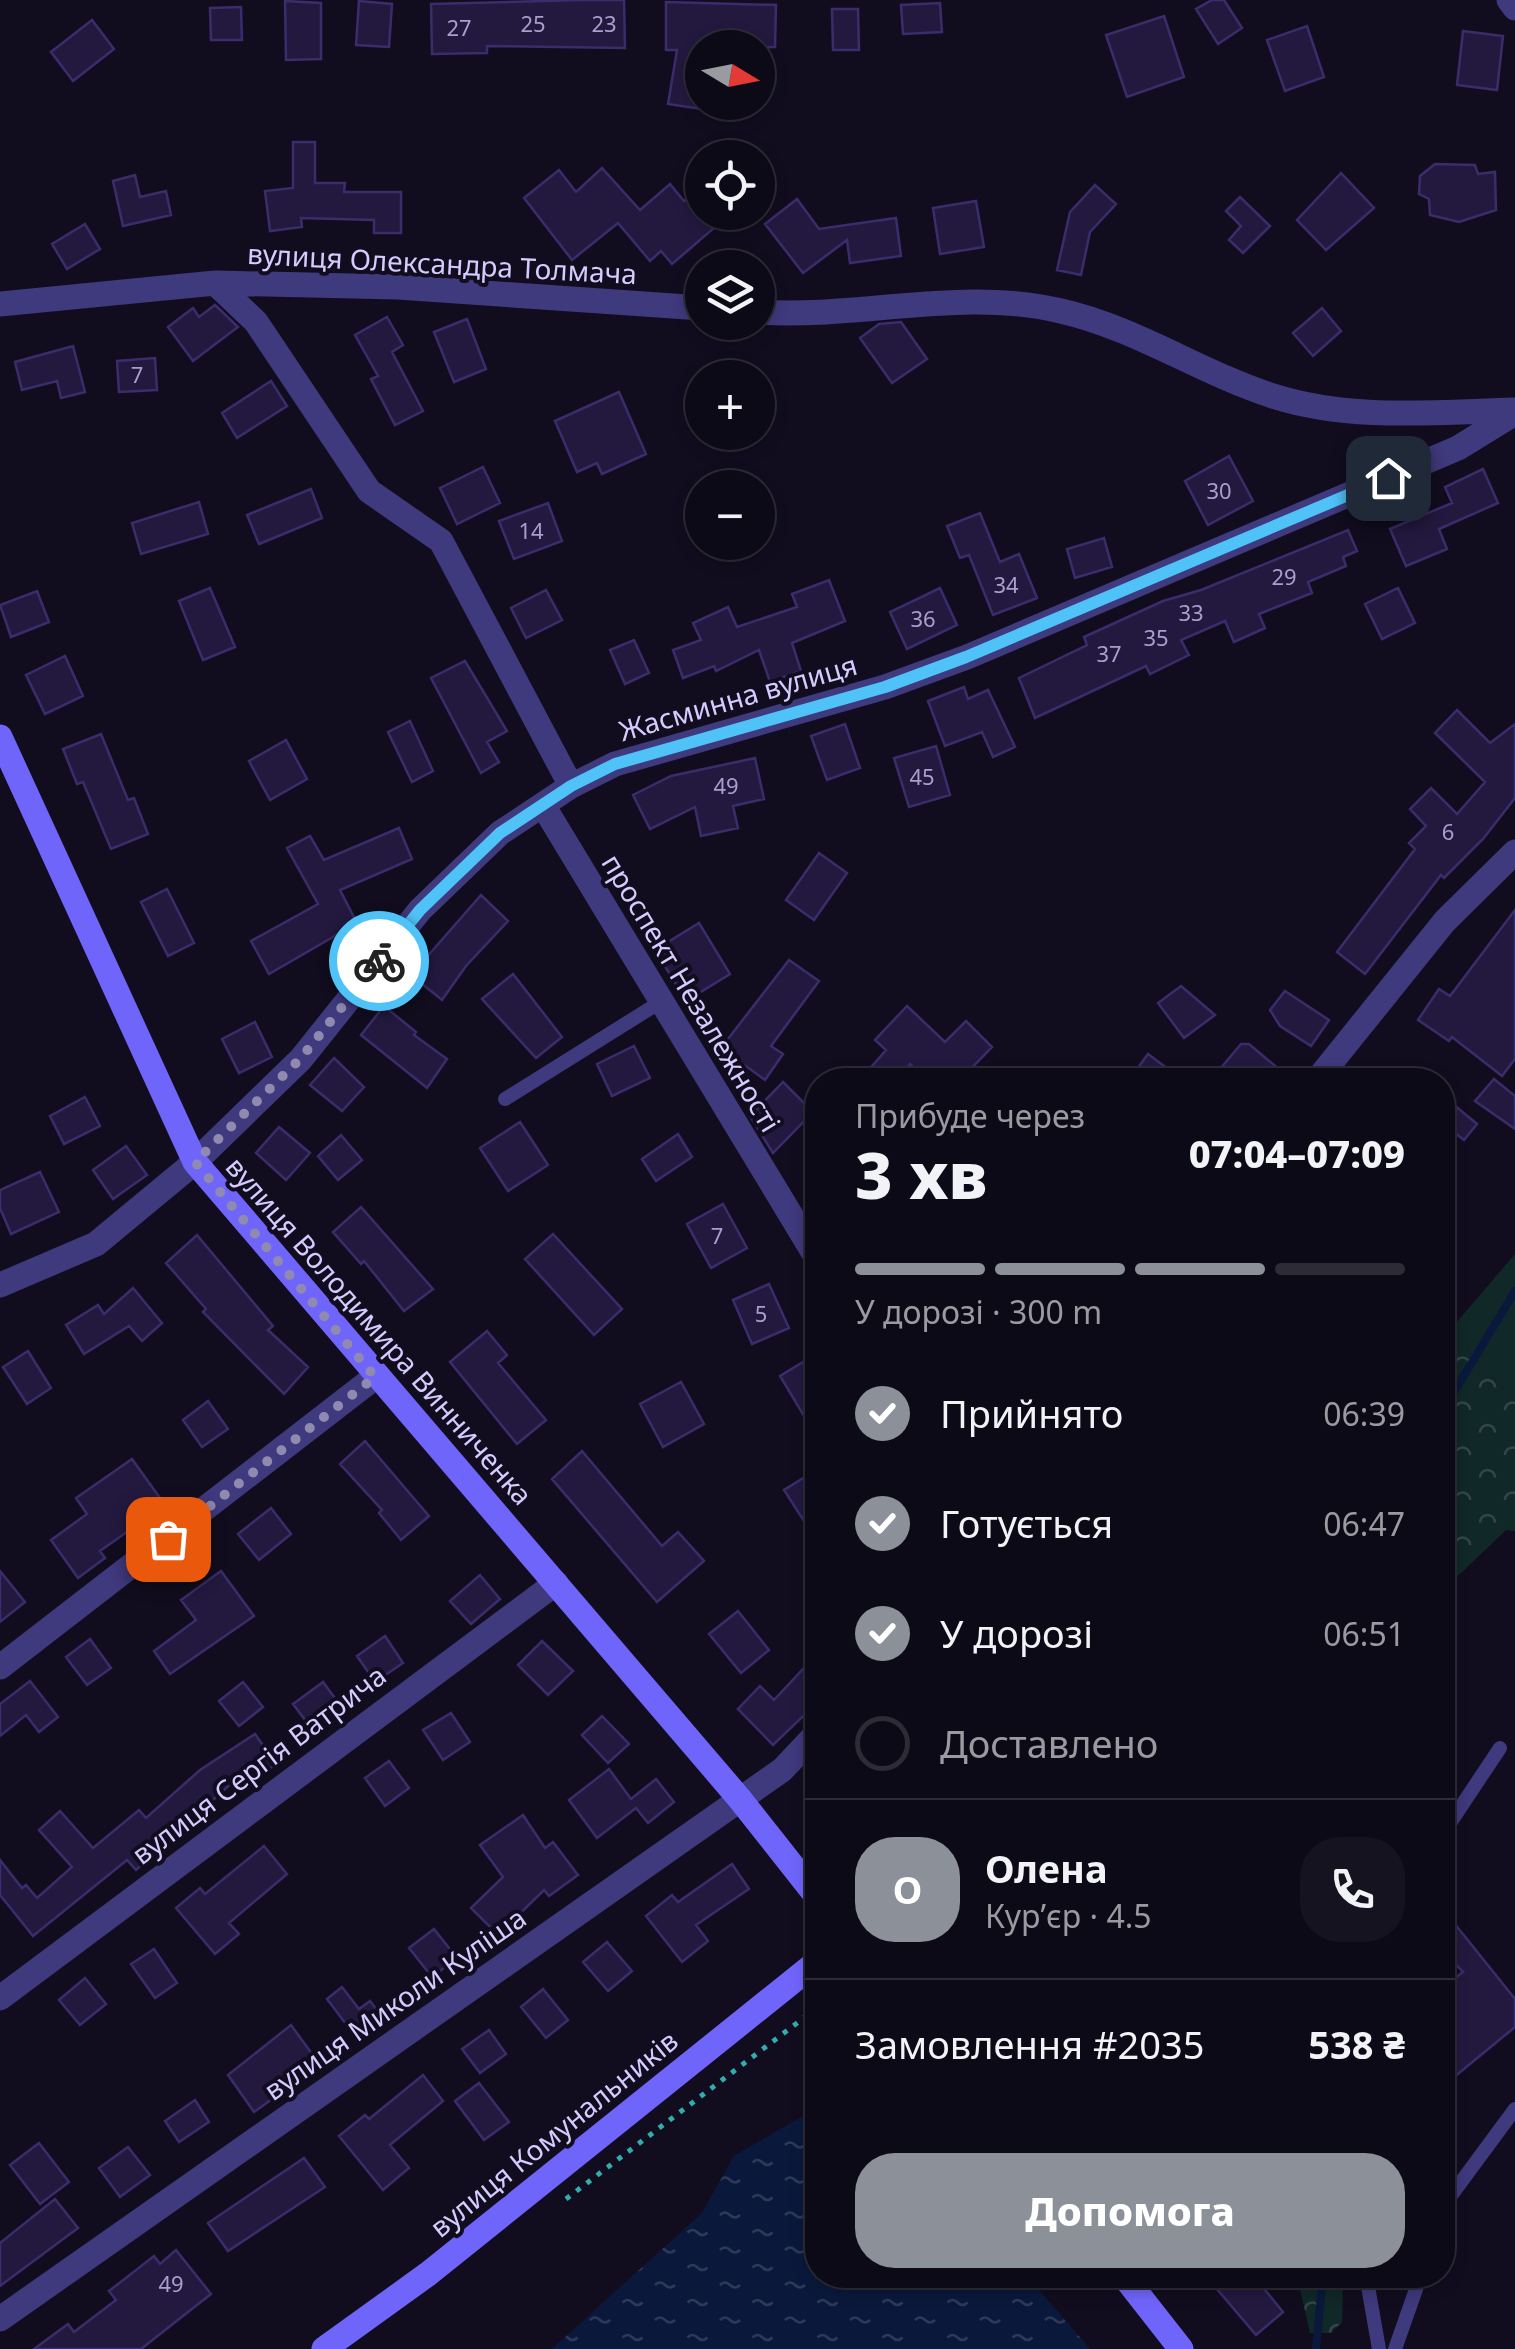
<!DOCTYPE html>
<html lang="uk">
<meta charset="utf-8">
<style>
:root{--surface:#0d0a17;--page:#161320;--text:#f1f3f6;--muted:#9a9aa1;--line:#2d2b36;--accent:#8c9099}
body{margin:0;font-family:"Noto Sans",sans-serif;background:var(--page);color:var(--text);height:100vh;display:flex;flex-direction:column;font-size:38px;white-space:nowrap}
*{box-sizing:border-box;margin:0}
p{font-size:32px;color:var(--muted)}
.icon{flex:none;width:55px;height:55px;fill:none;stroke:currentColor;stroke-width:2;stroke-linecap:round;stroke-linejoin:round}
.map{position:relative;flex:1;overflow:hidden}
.details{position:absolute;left:805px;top:1068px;width:650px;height:1220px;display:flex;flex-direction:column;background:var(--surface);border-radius:40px;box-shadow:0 5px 15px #0003,0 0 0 2px var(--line)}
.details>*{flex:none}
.needle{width:65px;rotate:100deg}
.tools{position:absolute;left:685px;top:30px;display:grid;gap:20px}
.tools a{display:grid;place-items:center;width:90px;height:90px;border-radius:50%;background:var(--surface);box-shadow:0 5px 15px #0003,0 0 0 2px var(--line);font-size:50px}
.pin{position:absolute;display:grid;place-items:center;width:85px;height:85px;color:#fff;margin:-42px;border-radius:20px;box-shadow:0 5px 15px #0006}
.courier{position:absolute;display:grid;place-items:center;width:100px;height:100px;margin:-50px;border:8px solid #4fc3f7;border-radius:50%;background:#fff;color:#222;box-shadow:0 2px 12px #0007}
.overview em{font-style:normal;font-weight:800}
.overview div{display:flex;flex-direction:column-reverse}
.overview{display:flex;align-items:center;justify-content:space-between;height:170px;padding:0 50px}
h1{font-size:65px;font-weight:800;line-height:75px}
.bar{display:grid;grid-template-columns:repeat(4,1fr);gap:15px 10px;align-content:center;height:120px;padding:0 50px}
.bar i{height:12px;border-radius:8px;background:var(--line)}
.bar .active{background:var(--accent)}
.bar p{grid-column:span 4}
.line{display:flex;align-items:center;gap:25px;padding:0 50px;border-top:2px solid var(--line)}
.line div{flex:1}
.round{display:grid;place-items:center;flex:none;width:105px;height:105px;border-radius:40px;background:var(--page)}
ol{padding:0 50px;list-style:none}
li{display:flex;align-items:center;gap:30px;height:110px}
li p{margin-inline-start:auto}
li .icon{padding:10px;border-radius:50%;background:var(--accent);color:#fff;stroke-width:4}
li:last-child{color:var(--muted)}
li i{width:55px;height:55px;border:5px solid var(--line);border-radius:50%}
.action{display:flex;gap:20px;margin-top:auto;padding:20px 50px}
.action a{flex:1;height:115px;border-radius:40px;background:var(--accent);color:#fff;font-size:40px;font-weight:800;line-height:115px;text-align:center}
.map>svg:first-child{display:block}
.green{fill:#102828}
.forest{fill:url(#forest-crowns)}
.water{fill:url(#water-ripples)}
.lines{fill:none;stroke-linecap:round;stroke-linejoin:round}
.stream{stroke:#0a193b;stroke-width:8}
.building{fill:#23193f;stroke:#3b2c6b;stroke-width:2.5}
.path{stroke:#30adac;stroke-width:5;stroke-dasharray:5 8;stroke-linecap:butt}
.lane{stroke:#3f397d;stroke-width:14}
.street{stroke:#3f397d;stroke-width:25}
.secondary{stroke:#7065fb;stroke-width:25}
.done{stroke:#9089b0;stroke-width:10;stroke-dasharray:0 18}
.route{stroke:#4fc3f7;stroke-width:12}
.labels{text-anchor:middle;stroke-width:8;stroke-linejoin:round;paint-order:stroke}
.number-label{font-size:22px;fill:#a89fce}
.street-label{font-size:28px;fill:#d4ccfe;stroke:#110d1f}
</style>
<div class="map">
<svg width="1515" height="2349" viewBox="0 0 1515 2349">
<defs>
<pattern id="forest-crowns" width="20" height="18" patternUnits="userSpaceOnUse" patternTransform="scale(2.5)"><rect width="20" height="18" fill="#102828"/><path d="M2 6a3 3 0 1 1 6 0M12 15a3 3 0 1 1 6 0" fill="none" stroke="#324648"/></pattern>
<pattern id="water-ripples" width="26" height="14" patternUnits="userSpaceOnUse" patternTransform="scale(2.5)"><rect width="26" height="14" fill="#0a193b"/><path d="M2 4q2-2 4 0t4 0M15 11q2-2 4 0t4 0" fill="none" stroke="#2d3958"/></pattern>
</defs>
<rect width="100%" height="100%" fill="#110d1f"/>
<path class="green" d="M1515,1254V1401L1450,1330Z"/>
<path class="forest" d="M1450,1330L1515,1401V1531L1506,1530L1443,1590L1442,1339Z
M1297,2275H1343L1342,2322L1331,2333H1310Z"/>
<path class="water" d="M817,2108L818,2275H1026L1090,2349H552L702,2213L734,2156Z"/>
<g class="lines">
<path class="stream" d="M1442,1412L1515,1291
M1316,2349L1323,2275"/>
</g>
<path class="building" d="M582,0H624L625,48L487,46V53L432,54L431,4Z
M1212,0H1224L1242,28L1218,44L1196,9Z
M285,1L321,3V59L286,60Z
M359,1L392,4L389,47L356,45Z
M666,2L776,5L775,47L702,48V109L668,104L677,50H666Z
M940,3L942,32L903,34L901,5Z
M241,7L242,40H211L210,8Z
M832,9H858L859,50H833Z
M1164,16L1184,77L1127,97L1106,35Z
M92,20L114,49L73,81L51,52Z
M1307,26L1324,77L1285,91L1267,40Z
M1463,31L1503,36L1497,90L1457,85Z
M293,142H315V183H345L344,192H401V233H374V220L301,218L302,227L270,231L265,191L293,188Z
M1435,164L1475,165L1478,174L1495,172L1496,210L1459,222L1430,215L1429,199L1419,194L1420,176Z
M602,168L640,210L670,184L684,201L695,192L702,201V212H712L721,222L672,264L661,251L650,261L618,223L572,260L524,198L559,170L576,192Z
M1341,173L1374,208L1326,250L1297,220Z
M135,175L140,197L166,191L171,215L123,226L113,181Z
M1095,185L1116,204L1090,232L1081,275L1057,270L1070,212Z
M1240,197L1270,226L1243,253L1229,240L1241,226L1226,211Z
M797,199L819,229L896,218L901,256L850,263L847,240L803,273L765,224Z
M976,201L984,247L940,254L933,208Z
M85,224L100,249L67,269L52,244Z
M215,305L238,327L193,361L168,327L193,308L199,317Z
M1322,308L1341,331L1313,356L1293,333Z
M387,317L403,345L392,352L423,411L395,425L371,379L378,376L355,335Z
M467,319L486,369L454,382L434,332Z
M901,322L927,359L892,383L860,338L879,324Z
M73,346L85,392L61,398L57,381L22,390L15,362Z
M155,358L157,390L119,392L117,361Z
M271,381L287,406L237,438L222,413Z
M619,392L646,454L602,474L597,463L577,472L555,421Z
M1229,456L1253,501L1208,525L1185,481Z
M483,467L500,503L457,524L440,488Z
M1483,469L1498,503L1439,529L1447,549L1406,566L1390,529L1452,503L1445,487Z
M311,489L322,518L259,544L247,515Z
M199,502L208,534L141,554L132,523Z
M548,503L562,541L514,559L499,521Z
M980,513L1000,562L1019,554L1037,598L993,615L969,555L960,558L947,526Z
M1348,530L1357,551L1343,557L1346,566L1308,582L1312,593L1259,614L1265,628L1234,642L1225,621L1181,640L1189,655L1150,674L1146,666L1035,718L1019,678L1087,645L1084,637L1163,601L1201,590Z
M1104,538L1112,567L1075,578L1067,549Z
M829,580L845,621L792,643L801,671L770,682L759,650L716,671L714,666L683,678L673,650L701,640L693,623L728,607L737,627L797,607L792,594Z
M210,588L235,647L203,660L179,601Z
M940,588L957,625L907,649L890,612Z
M1398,588L1415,623L1382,639L1365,604Z
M546,590L562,620L526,638L511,608Z
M37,591L49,622L11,637L0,605Z
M634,640L649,673L625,684L610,650Z
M65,656L83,696L45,714L26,675Z
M465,661L507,731L487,742L499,762L481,773L431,678Z
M964,687L968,699L988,690L1015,747L993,757L982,732L945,746L928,701Z
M1457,710L1490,743L1515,724V798L1483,839L1444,878L1441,875L1365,974L1337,952L1415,849L1409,843L1426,826L1410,809L1431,788L1457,814L1485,782L1435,733Z
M410,721L433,771L412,782L388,732Z
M845,724L860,768L827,780L811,736Z
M101,734L128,800L134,798L148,834L111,849L83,782L77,784L63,749Z
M286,740L307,779L270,800L249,761Z
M936,746L950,795L909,807L894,758Z
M755,758L764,799L733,806L738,828L701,836L695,807L650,829L633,795L671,776Z
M399,828L412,859L340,890L357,923L269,974L251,941L318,904L287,848L310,836L324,860Z
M819,853L847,873L814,920L786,900Z
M167,889L194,943L168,956L141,902Z
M481,895L508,921L466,966L442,1000L411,975Z
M1515,910V1059L1502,1076L1452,1037L1449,1041L1418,1020L1439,989L1450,996Z
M699,923L730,974L686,1001L655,950Z
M789,960L819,981L771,1046L783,1054L765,1080L721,1048Z
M513,974L562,1037L536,1058L482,999Z
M1181,986L1215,1015L1184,1038L1158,1003Z
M1285,991L1329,1020L1311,1046L1280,1026L1270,1010Z
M384,1006L416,1032L414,1035L447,1059L427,1088L361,1035Z
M907,1006L945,1042L966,1021L992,1047L960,1080H927L910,1064L897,1080H860L886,1050L875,1040Z
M255,1022L272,1057L239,1073L222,1039Z
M1241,1044H1249L1292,1080H1233L1220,1069Z
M634,1046L650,1078L612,1096L597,1064Z
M1148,1054L1183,1080H1129Z
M334,1058L364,1087L342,1111L310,1085Z
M1494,1079L1515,1096V1129L1475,1101Z
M783,1082L813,1112L773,1153L750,1116Z
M1442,1095L1477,1124L1464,1140L1442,1123Z
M85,1097L100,1126L64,1144L50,1116Z
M520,1122L548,1165L508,1191L480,1148Z
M279,1127L310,1153L286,1180L256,1153Z
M678,1134L692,1157L656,1181L642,1159Z
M341,1135L362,1160L338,1180L318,1156Z
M126,1146L147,1175L113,1199L93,1170Z
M40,1172L59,1212L11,1234L0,1208V1190Z
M723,1204L747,1248L711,1268L687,1224Z
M361,1207L433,1289L404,1311L364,1261L361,1264L333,1232Z
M553,1234L622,1309L594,1335L525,1259Z
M197,1235L273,1326L268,1330L308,1367L284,1394L203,1312L206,1309L166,1263Z
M769,1284L789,1328L752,1344L733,1300Z
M133,1288L162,1323L142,1341L129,1326L84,1354L66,1325L98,1305L104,1314Z
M487,1331L507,1355L498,1363L546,1420L517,1444L450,1362Z
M28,1351L51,1388L27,1404L3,1367Z
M803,1362H811L818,1374V1408L804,1416L780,1376Z
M681,1382L704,1424L663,1447L640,1404Z
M208,1401L228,1429L202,1447L183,1420Z
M365,1441L429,1516L401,1540L379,1513L382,1510L340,1464Z
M582,1451L662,1546L678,1532L704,1561L657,1602L552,1479Z
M132,1459L165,1505L100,1551L105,1558L78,1578L51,1540L87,1514L76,1498Z
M818,1469V1543L784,1490Z
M271,1508L291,1534L259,1560L238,1534Z
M0,1571L25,1602L0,1622Z
M221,1571L254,1616L170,1674L154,1651L196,1620L181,1600Z
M480,1575L500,1599L471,1624L450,1601Z
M738,1611L769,1650L741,1673L709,1634Z
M385,1636L403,1663L375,1682L357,1656Z
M90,1639L111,1668L87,1685L66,1657Z
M542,1641L573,1671L548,1695L518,1665Z
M818,1653V1702L773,1745L738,1709L760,1686L774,1700Z
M30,1681L58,1717L39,1732L26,1715L0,1736V1704Z
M243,1682L263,1707L239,1726L219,1701Z
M323,1682L343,1709L314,1732L293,1704Z
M451,1713L470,1742L443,1760L423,1730Z
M602,1716L629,1744L608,1763L582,1735Z
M255,1734L276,1764L243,1788L236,1779L136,1870L127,1860L33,1936L0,1895V1860L22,1888L26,1885L37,1898L72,1867L39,1830L60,1811L93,1848L139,1810L146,1818L200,1770Z
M389,1761L409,1788L385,1806L365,1778Z
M609,1769L631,1799L656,1779L674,1802L648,1823L636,1808L597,1838L569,1800Z
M523,1815L545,1848L553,1842L578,1875L549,1896L544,1890L498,1935L471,1908L503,1877L480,1845Z
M264,1846L287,1874L229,1923L239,1934L215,1954L176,1908L200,1888L205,1894Z
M732,1864L749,1889L696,1925L708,1941L682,1962L646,1916L672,1895L678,1902Z
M1442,1908L1515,1999V2027L1453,2078L1442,2064V1989L1463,1972L1442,1950Z
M434,1929L457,1958L432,1977L409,1948Z
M607,1942L632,1971L608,1991L583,1962Z
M154,1949L177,1983L155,1998L131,1964Z
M85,1978L106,2004L80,2025L59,2000Z
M342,1987L359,2009L370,2001L384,2019L358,2040L327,1999Z
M543,1989L568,2020L546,2038L521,2007Z
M291,2025L320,2065L254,2112L228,2075Z
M489,2030L506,2054L480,2073L462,2049Z
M423,2075L443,2101L390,2145L409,2168L383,2190L339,2136L365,2115L369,2119Z
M479,2083L509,2122L484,2140L455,2101Z
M195,2100L209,2122L179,2142L165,2121Z
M39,2143L69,2182L40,2204L10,2165Z
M128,2147L150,2175L120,2197L99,2168Z
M304,2158L325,2187L228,2251L208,2223Z
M55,2199L78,2228L0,2286V2243Z
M176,2250L211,2294L141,2349H34L68,2324L74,2332L116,2300L109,2291L131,2274L154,2256L160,2264Z
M1205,2275H1253L1283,2312L1256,2335Z"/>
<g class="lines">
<path class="path" d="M566,2199L818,2007"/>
<path class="lane" d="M505,1099L662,1001
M1442,1835L1500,1748
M1442,2215L1447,2201L1515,2109
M1366,2275L1379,2349
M1395,2349L1421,2275"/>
<path class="street" d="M1509,0L1515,8
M215,283L256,322L369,491L441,541L571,786
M0,304L215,283L398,287L702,308
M758,312C858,319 962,287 1061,311C1136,328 1201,373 1273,396C1351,421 1435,412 1515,410
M544,807L818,1260
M1317,1080L1445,921L1515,852
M0,1285L96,1244L195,1162L301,1059L420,910L500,833L571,786L615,764L885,687L967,657L1458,448L1515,413
M0,1667L375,1377
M0,1998L556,1583
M0,2319L782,1770L818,1732"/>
<path class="secondary" d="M0,737L195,1162L739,1798L818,1898
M1123,2275L1181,2349
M324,2349L428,2274L818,1961"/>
</g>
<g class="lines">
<path class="done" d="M168,1539L375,1377L195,1162L301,1058L379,961"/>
<path class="route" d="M379,961L420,910L500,833L571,786L615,764L885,687L966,657L1388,478"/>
</g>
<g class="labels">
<g class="number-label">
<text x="533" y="32">25</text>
<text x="604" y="32">23</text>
<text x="459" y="36">27</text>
<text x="137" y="383">7</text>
<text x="1219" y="499">30</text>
<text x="531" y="539">14</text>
<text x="1284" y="585">29</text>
<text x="1006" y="593">34</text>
<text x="1191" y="621">33</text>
<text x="923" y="627">36</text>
<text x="1156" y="646">35</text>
<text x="1109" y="662">37</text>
<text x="922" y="785">45</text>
<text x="726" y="794">49</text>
<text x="1448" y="840">6</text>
<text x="717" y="1244">7</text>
<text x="761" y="1322">5</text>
<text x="171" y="2292">49</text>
</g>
<g class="street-label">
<text transform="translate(442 264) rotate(3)" y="10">вулиця Олександра Толмача</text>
<text transform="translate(738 698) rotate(-16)" y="10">Жасминна вулиця</text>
<text transform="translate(691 993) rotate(59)" y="10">проспект Незалежності</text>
<text transform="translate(379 1331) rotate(49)" y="10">вулиця Володимира Винниченка</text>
<text transform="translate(259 1765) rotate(-37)" y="10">вулиця Сергія Ватрича</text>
<text transform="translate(395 2004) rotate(-35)" y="10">вулиця Миколи Куліша</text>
<text transform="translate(554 2134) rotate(-39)" y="10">вулиця Комунальників</text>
</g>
</g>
</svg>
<div class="tools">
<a><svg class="needle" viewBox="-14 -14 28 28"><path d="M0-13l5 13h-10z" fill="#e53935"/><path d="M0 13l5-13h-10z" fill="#9a9aa1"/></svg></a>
<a><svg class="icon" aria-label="locate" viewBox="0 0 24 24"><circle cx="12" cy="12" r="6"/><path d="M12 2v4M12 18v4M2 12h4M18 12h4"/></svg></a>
<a><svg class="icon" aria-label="layers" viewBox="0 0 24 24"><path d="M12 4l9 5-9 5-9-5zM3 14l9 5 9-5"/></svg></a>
<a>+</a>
<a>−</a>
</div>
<div class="pin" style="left:168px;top:1539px;background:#ea580c"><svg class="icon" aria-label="bag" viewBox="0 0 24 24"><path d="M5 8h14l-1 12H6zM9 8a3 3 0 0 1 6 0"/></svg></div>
<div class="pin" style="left:1388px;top:478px;background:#1f2937"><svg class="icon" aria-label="home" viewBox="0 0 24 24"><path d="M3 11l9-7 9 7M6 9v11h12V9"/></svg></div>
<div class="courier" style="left:379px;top:961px"><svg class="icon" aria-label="bike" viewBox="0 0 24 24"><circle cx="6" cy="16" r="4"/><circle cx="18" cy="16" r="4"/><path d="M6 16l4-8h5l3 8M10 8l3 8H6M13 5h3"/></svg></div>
<section class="details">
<div class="overview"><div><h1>3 хв</h1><p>Прибуде через</p></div><em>07:04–07:09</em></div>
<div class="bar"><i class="active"></i><i class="active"></i><i class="active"></i><i></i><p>У дорозі · 300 m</p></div>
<ol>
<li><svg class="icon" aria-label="check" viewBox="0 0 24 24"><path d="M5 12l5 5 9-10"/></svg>Прийнято<p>06:39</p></li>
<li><svg class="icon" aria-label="check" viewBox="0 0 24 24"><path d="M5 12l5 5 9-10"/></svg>Готується<p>06:47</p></li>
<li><svg class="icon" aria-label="check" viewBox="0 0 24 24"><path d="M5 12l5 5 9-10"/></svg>У дорозі<p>06:51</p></li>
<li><i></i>Доставлено</li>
</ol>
<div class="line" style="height:180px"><b class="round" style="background:var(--accent);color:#fff">О</b><div><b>Олена</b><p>Кур’єр · 4.5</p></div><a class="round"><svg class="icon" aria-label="phone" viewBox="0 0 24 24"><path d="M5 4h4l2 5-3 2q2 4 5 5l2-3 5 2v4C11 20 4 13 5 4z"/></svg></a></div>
<div class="line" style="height:130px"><div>Замовлення #2035</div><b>538 ₴</b></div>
<div class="action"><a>Допомога</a></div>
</section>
</div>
